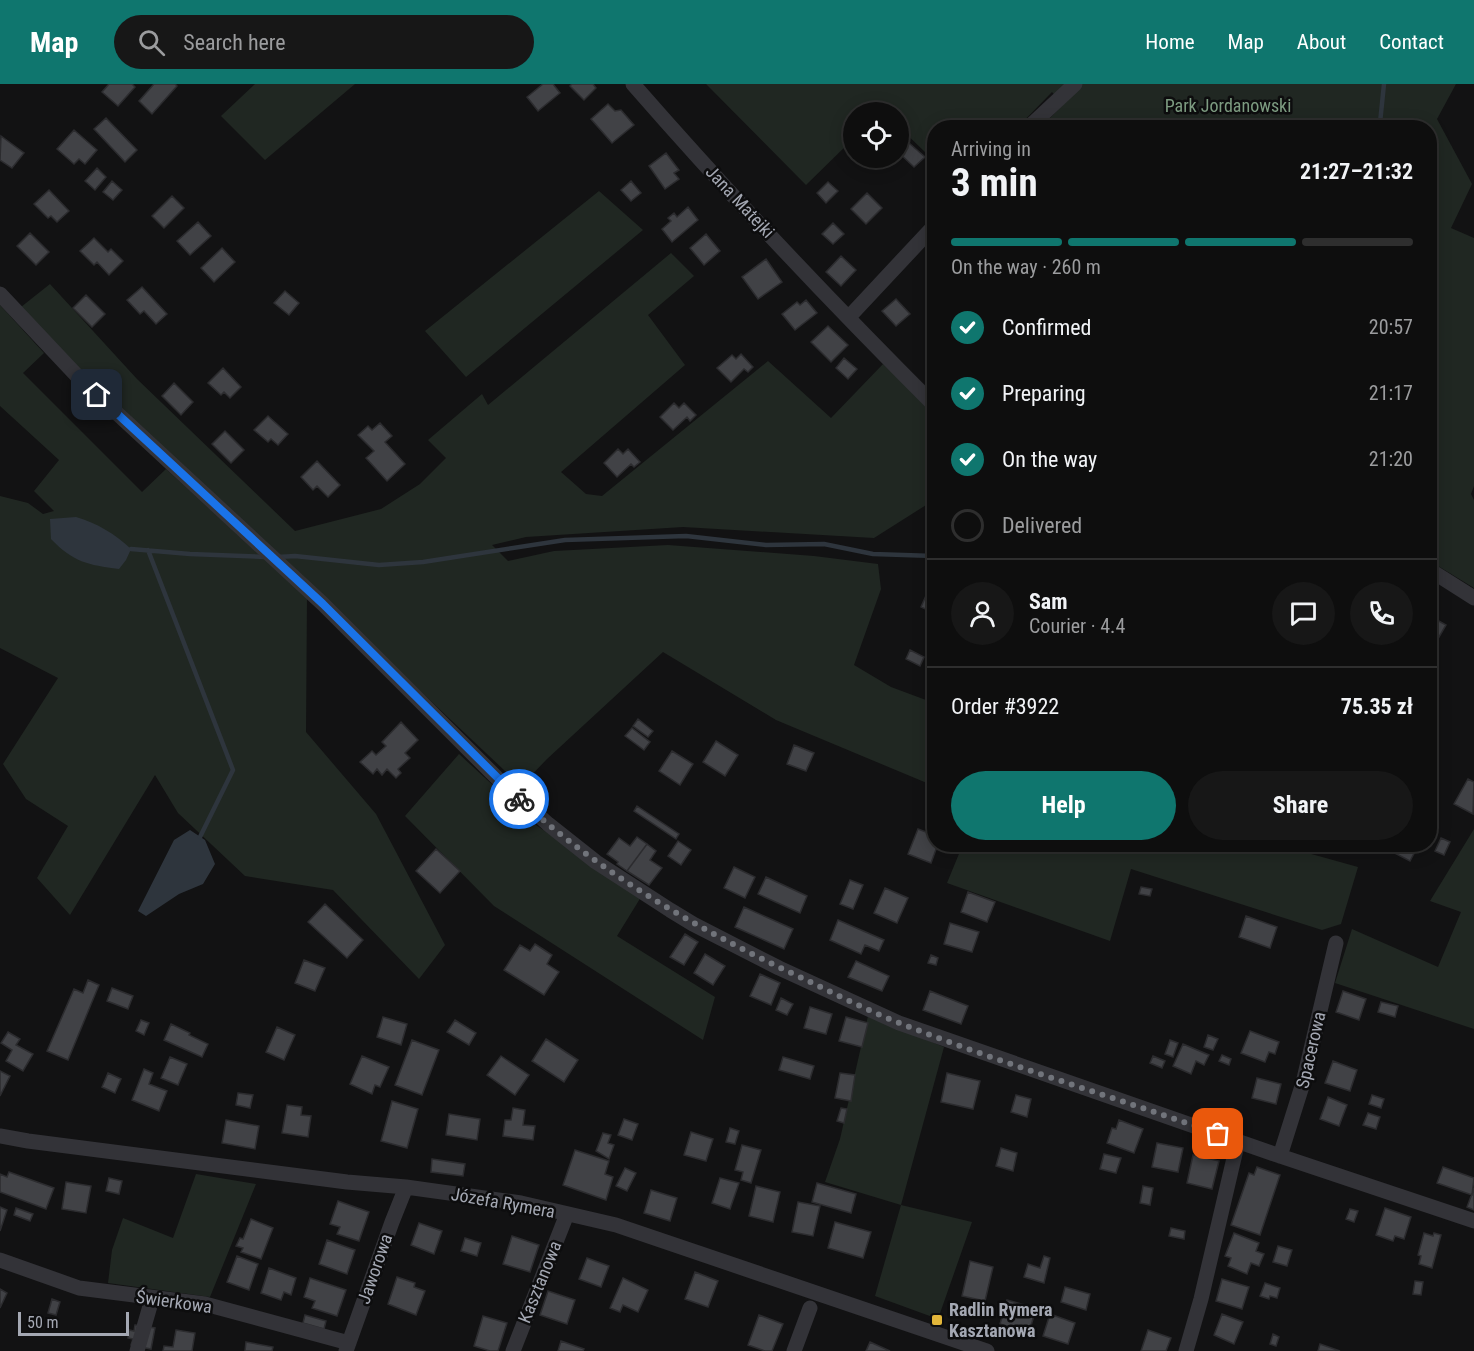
<!DOCTYPE html>
<meta charset="utf-8">
<style>
:root{--surface:#0e0e0e;--page:#171717;--text:#f1f3f6;--muted:#9b9c9e;--line:#2e2e2e;--accent:#0f766e}
body{margin:0;font-family:"Roboto Condensed",sans-serif;background:var(--page);color:var(--text);height:100vh;display:flex;flex-direction:column;font-size:22px;white-space:nowrap}
*{box-sizing:border-box;margin:0}
p{font-size:20px;color:var(--muted)}
.icon{flex:none;width:33px;height:33px;fill:none;stroke:currentColor;stroke-width:2;stroke-linecap:round;stroke-linejoin:round}
.map{position:relative;flex:1;overflow:hidden}
.details{position:absolute;left:927px;top:36px;width:510px;height:732px;display:flex;flex-direction:column;background:var(--surface);border-radius:24px;box-shadow:0 3px 15px #0003,0 0 0 2px var(--line)}
.details>*{flex:none}
.tools{position:absolute;left:843px;top:18px;display:grid;gap:12px}
.tools a{display:grid;place-items:center;width:66px;height:66px;border-radius:50%;background:var(--surface);box-shadow:0 3px 15px #0003,0 0 0 2px var(--line);font-size:30px}
.scale{position:absolute;left:18px;bottom:15px;width:111px;box-sizing:border-box;padding-left:6px;border:3px solid #a4a8b3;border-top:0;font-size:16px;line-height:21px;white-space:nowrap;color:#a4a8b3;-webkit-text-stroke:4px #0d0d0e;paint-order:stroke}
.pin{position:absolute;display:grid;place-items:center;width:51px;height:51px;color:#fff;margin:-26px;border-radius:12px;box-shadow:0 3px 9px #0006}
.courier{position:absolute;display:grid;place-items:center;width:60px;height:60px;margin:-30px;border:4px solid #1a73e8;border-radius:50%;background:#fff;color:#222;box-shadow:0 2px 8px #0007}
.overview em{font-style:normal;font-weight:700}
.overview div{display:flex;flex-direction:column-reverse}
.overview{display:flex;align-items:center;justify-content:space-between;height:102px;padding:0 24px}
h1{font-size:39px;font-weight:700;line-height:45px}
.bar{display:grid;grid-template-columns:repeat(4,1fr);gap:9px 6px;align-content:center;height:72px;padding:0 24px}
.bar i{height:8px;border-radius:4px;background:var(--line)}
.bar .current{background:var(--accent)}
.bar p{grid-column:span 4}
.line{display:flex;align-items:center;gap:15px;padding:0 24px;border-top:2px solid var(--line)}
.line div{flex:1}
.round{display:grid;place-items:center;flex:none;width:63px;height:63px;border-radius:32px;background:var(--page)}
ol{padding:0 24px;list-style:none}
li{display:flex;align-items:center;gap:18px;height:66px}
li p{margin-inline-start:auto}
li .icon{padding:6px;border-radius:50%;background:var(--accent);color:#fff;stroke-width:4}
li:last-child{color:var(--muted)}
li i{width:33px;height:33px;border:3px solid var(--line);border-radius:50%}
.primary-button{display:flex;gap:12px;margin-top:auto;padding:12px 24px}
.primary-button a{flex:1;height:69px;border-radius:36px;background:var(--accent);color:#fff;font-size:24px;font-weight:700;line-height:69px;text-align:center}
.primary-button a+a{background:var(--page);color:var(--text)}
header{display:flex;align-items:center;gap:36px;box-sizing:border-box;height:84px;padding:0 30px;background:var(--accent);color:#fff}
header strong{font-size:28px}
nav{display:flex;gap:33px;margin-inline-start:auto;font-size:21px}
.search{width:420px;height:54px;background:var(--page);display:flex;align-items:center;gap:15px;box-sizing:border-box;padding:0 21px;border-radius:33px;color:var(--muted);font-size:22px}
.map>svg:first-child{display:block}
.green{fill:#202722}
.water{fill:#2e353d}
.lines{fill:none;stroke-linecap:round;stroke-linejoin:round}
.stream{stroke:#2e353d;stroke-width:4.5}
.building{fill:#414246;stroke:#2c2c2f;stroke-width:1.5}
.minor{stroke:#333338;stroke-width:15}
.done{stroke:#71747b;stroke-width:6;stroke-dasharray:0 10.8}
.route{stroke:#1a73e8;stroke-width:8}
.poi-dot{fill:#e2b63a;stroke:#0d0d0e;stroke-width:2}
.labels{text-anchor:middle;stroke-width:5;stroke-linejoin:round;paint-order:stroke}
.park-label{font-size:18px;fill:#7d9c81;stroke:#0d0d0e}
.street-label{font-size:18px;fill:#a4a8b3;stroke:#0d0d0e}
.poi-label{font-size:18px;font-weight:bold;fill:#a4a8b3;stroke:#0d0d0e;text-anchor:start}
</style>
<header>
<strong>Map</strong>
<div class="search"><svg class="icon" aria-label="search" viewBox="0 0 24 24"><circle cx="10" cy="10" r="6"/><path d="M15 15l6 6"/></svg>Search here</div>
<nav><a>Home</a><a>Map</a><a>About</a><a>Contact</a></nav>
</header>
<div class="map">
<svg width="1474" height="1267" viewBox="0 0 1474 1267">
<rect width="100%" height="100%" fill="#121213"/>
<path class="green" d="M255,0H355L265,76L221,32Z
M706,0H1456L1437,35L1472,100L1451,144L1474,154V402L1471,410L1474,416V504L1430,477V44L1041,43L1063,21L1052,8L1018,43L958,44L956,41L953,43L934,44V61L926,69L899,43L898,28H854L853,55L806,101Z
M599,107L643,146L466,293L425,247Z
M671,169L694,192L648,231L685,281L561,388L586,410L602,412L768,277L831,334L883,280L934,329V416L874,454L683,443L526,453L492,461L508,477L554,467L668,461L814,472L878,480L881,505L854,581L891,603L934,619V702L776,636L663,568L547,675L521,702L71,278L21,223L50,200L137,295L295,447L381,425L420,400L446,374L428,356L482,310L488,321Z
M0,221L44,269L23,289L142,408L166,385L307,513L306,648L376,730L445,861L419,895L333,806L245,792L178,729L155,691L70,831L37,794L68,742L26,715L3,680L58,594L0,564V412L28,419L43,430L54,427L34,407L59,376L0,322Z
M459,670L536,741L641,813L617,852L715,913L703,956L494,822L405,732Z
M1474,745V945L1335,899L1352,845L1438,883L1461,828L1430,817Z
M963,760L1279,761L1358,783L1341,840L1322,846L1131,785L1110,857L947,799Z
M868,932L944,963L901,1121L972,1138L938,1235L875,1212L901,1121L825,1098L840,1055Z
M196,1090L256,1100L210,1213L108,1199L112,1166L123,1134L173,1154Z"/>
<path class="water" d="M76,433C97,439 115,450 131,465L126,476L119,485C88,481 73,478 51,455L50,435Z
M190,746L205,756L215,780L203,800L179,810L146,832L138,827L174,756Z"/>
<g class="lines">
<path class="stream" d="M1377,44L1380,39L1384,0
M131,465L190,470L266,473
M148,466L233,686L200,753
M278,473L295,472L379,481L423,478L565,456L686,452L766,461L824,460L873,470L934,472"/>
</g>
<path class="building" d="M109,0H132L135,3L118,22L102,8Z
M154,0H175L177,2L152,30L139,17Z
M543,0H553L560,9L538,27L527,13Z
M572,0H593L596,4L584,16L570,2Z
M608,20L615,27L621,26L634,41L612,59L591,35Z
M106,34L137,66L125,78L94,45Z
M74,46L97,66L85,80L79,75L74,80L57,65Z
M1,52L24,69L12,84L0,76Z
M901,52L925,73L914,83L898,68V54Z
M666,69L679,86L674,89L679,95L665,105L649,82Z
M97,84L106,93L95,106L85,97Z
M112,97L122,106L113,116L103,108Z
M631,97L641,109L631,117L621,106Z
M828,98L838,107L826,119L817,109Z
M49,106L69,127L57,138L51,132L48,134L34,120Z
M867,109L882,124L866,140L851,125Z
M172,112L184,124L164,144L152,132Z
M688,123L698,136L672,158L662,145L671,137L668,134L674,129L677,133Z
M198,138L211,152L190,171L177,157Z
M833,139L844,150L833,160L822,150Z
M30,149L49,168L36,181L17,162Z
M706,150L720,167L704,181L690,164Z
M94,154L108,168L111,165L123,177L109,191L97,178L94,181L80,167Z
M222,164L235,178L214,198L201,184Z
M841,172L856,186L841,202L826,188Z
M766,175L782,198L758,215L742,193Z
M142,203L167,230L156,240L144,227L140,230L127,216Z
M285,207L299,219L289,231L274,219Z
M86,211L105,230L92,243L73,224Z
M896,215L910,230L896,242L882,227Z
M806,216L817,229L795,246L782,230L797,218L800,221Z
M828,242L848,261L831,278L811,258Z
M741,270L753,283L748,288L744,285L731,298L717,284L732,271L736,275Z
M844,274L857,285L848,295L836,284Z
M223,284L241,303L230,314L224,308L221,311L208,299Z
M174,299L193,318L181,331L162,312Z
M674,319L679,324L684,319L696,331L690,337L687,333L673,346L660,333Z
M268,332L288,350L278,361L271,355L268,358L254,346Z
M380,339L392,352L385,358L405,380L387,397L366,374L374,367L358,351L368,342L372,346Z
M225,347L244,366L231,379L212,360Z
M618,365L623,370L628,365L640,378L634,383L631,380L617,393L604,379Z
M317,377L340,401L328,413L317,402L313,406L301,393Z
M933,496L934,497V529L921,523Z
M1430,532L1446,541L1435,560L1430,557Z
M910,566L924,573L920,582L906,575Z
M638,635L653,647L648,653L633,642Z
M401,638L418,656L405,669L410,674L398,685L401,689L396,694L387,685L382,691L377,685L373,690L360,678L372,667L376,671L386,662L382,658Z
M632,644L650,658L644,666L625,652Z
M716,657L738,671L725,692L703,678Z
M794,661L814,669L806,687L787,680Z
M672,667L693,680L680,701L659,687Z
M1468,695L1474,698L1473,730L1454,720Z
M637,722L679,750L676,755L634,727Z
M918,745L934,751V760H938L931,779L908,770Z
M637,753L647,760L627,787L617,780L618,778L607,770L619,754L630,762Z
M1441,754L1450,758L1444,771L1435,767Z
M678,757L691,766L681,781L668,772Z
M647,760L656,767L650,776L662,784L649,801L627,787Z
M1385,760H1419L1410,777L1383,763Z
M436,765L460,787L440,809L416,787Z
M734,783L755,793L745,814L724,804Z
M766,793L807,812L800,829L758,810Z
M850,796L863,801L853,825L840,820Z
M1141,803L1152,805L1150,812L1139,810Z
M885,804L908,814L897,839L874,829Z
M968,808L995,818L987,838L961,828Z
M325,820L363,856L347,874L308,838Z
M744,823L793,845L784,865L735,843Z
M1246,832L1277,843L1270,864L1239,853Z
M838,836L884,856L879,867L865,861L861,870L830,856Z
M950,839L979,848L972,868L944,860Z
M685,850L698,858L684,881L670,873Z
M535,860L552,871L547,880L559,888L544,911L504,886L520,861L530,867Z
M705,870L725,882L713,901L694,889Z
M931,871L938,874L936,881L928,879Z
M304,876L325,884L315,907L295,899Z
M856,877L889,892L882,907L848,893Z
M760,890L780,899L771,921L750,912Z
M88,896L99,901L68,976L47,967L74,905L83,909Z
M112,904L133,912L128,925L107,917Z
M930,907L968,922L961,940L923,926Z
M1343,907L1366,915L1359,936L1336,928Z
M781,914L793,920L787,931L776,926Z
M1381,918L1398,922L1395,933L1378,928Z
M810,923L832,930L826,950L804,944Z
M383,933L407,940L401,961L377,953Z
M846,933L868,939L862,963L839,957Z
M141,936L149,939L144,951L136,947Z
M455,936L476,949L469,961L447,948Z
M171,940L190,949L189,951L208,960L202,973L164,956Z
M277,943L295,951L284,976L266,968Z
M1250,947L1279,958L1275,970L1269,968L1265,978L1241,969Z
M8,948L20,955L16,961L33,970L23,987L6,977L12,966L1,959Z
M1208,951L1218,955L1213,966L1204,963Z
M546,955L578,976L564,998L532,977Z
M412,956L439,966L422,1011L395,1001Z
M1170,956L1178,959L1173,973L1165,970Z
M1183,960L1209,971L1204,981L1196,977L1191,990L1173,982Z
M1222,971L1231,975L1229,981L1219,977Z
M362,972L389,983L380,1003L375,1001L372,1010L350,1000Z
M501,972L529,991L515,1011L487,991Z
M1153,972L1165,977L1162,984L1150,979Z
M170,973L187,980L178,1001L161,994Z
M783,973L814,982L810,995L779,986Z
M1333,977L1357,986L1350,1007L1325,999Z
M144,985L153,989L149,1000L167,1007L159,1027L132,1016Z
M0,987L10,992L0,1012Z
M108,989L121,995L115,1009L102,1003Z
M840,989L855,991L851,1017L835,1014Z
M947,989L980,997L973,1025L941,1018Z
M1257,994L1281,1000L1276,1020L1252,1014Z
M238,1009L253,1011L250,1024L236,1021Z
M1016,1011L1031,1015L1027,1033L1011,1028Z
M1372,1011L1384,1015L1381,1024L1369,1020Z
M1328,1013L1347,1021L1339,1042L1320,1035Z
M392,1017L418,1025L407,1064L381,1057Z
M287,1021L302,1023L301,1031L311,1032L308,1053L282,1049Z
M513,1024L525,1026L523,1041L535,1042L533,1056L503,1052L505,1036H511Z
M841,1024L847,1025L844,1039L837,1037Z
M1368,1029L1380,1033L1376,1045L1363,1041Z
M449,1030L480,1035L477,1056L446,1051Z
M624,1035L638,1040L632,1056L618,1051Z
M226,1036L259,1042L255,1065L222,1059Z
M1119,1036L1143,1045L1134,1069L1107,1059L1112,1044L1116,1045Z
M730,1044L739,1047L735,1060L726,1058Z
M691,1048L713,1055L706,1077L684,1071Z
M603,1049L611,1051L608,1059L614,1061L609,1075L596,1067Z
M1157,1059L1183,1064L1178,1088L1152,1083Z
M742,1061L761,1066L751,1099L741,1096L743,1088L735,1086Z
M1001,1064L1017,1069L1013,1087L996,1082Z
M575,1066L609,1077L605,1090L613,1093L606,1116L563,1101Z
M1104,1070L1121,1074L1116,1089L1100,1085Z
M1193,1071L1219,1077L1212,1105L1187,1099Z
M432,1075L465,1080L463,1092L431,1088Z
M1257,1083L1280,1091L1260,1151L1231,1141L1249,1089L1254,1091Z
M1443,1083L1474,1094L1472,1111L1437,1099Z
M625,1084L636,1089L627,1107L616,1102Z
M9,1088L54,1104L46,1125L0,1108V1090L7,1093Z
M109,1094L122,1097L119,1110L106,1107Z
M720,1094L739,1099L730,1125L712,1119Z
M66,1098L91,1102L86,1129L62,1125Z
M817,1099L856,1110L851,1129L812,1118Z
M756,1102L780,1108L773,1138L749,1132Z
M1143,1102L1153,1104L1150,1121L1140,1119Z
M1474,1104V1126L1467,1123Z
M651,1106L677,1114L670,1137L644,1129Z
M338,1117L369,1128L359,1157L337,1150L340,1143L330,1140Z
M798,1118L820,1122L813,1152L792,1148Z
M0,1123L7,1126L0,1147Z
M16,1124L33,1130L30,1137L14,1131Z
M1385,1124L1411,1133L1404,1155L1395,1152L1393,1157L1376,1151Z
M1350,1125L1358,1127L1354,1138L1346,1135Z
M251,1135L273,1144L261,1175L241,1168L243,1164L236,1162L240,1154L243,1155Z
M835,1138L871,1148L863,1174L828,1164Z
M419,1139L442,1147L434,1170L411,1161Z
M1171,1144L1185,1147L1184,1155L1169,1152Z
M1234,1149L1259,1159L1256,1167L1264,1170L1259,1182L1251,1179L1247,1190L1228,1182L1231,1174L1225,1172Z
M1424,1149L1433,1152L1434,1149L1441,1151L1432,1184L1419,1180L1421,1172L1418,1171Z
M512,1152L539,1161L530,1188L503,1180Z
M465,1154L481,1159L477,1172L461,1167Z
M327,1156L355,1166L347,1190L319,1180Z
M1278,1162L1292,1166L1287,1182L1273,1178Z
M237,1172L258,1180L249,1206L227,1198Z
M1044,1172L1050,1174L1044,1199L1024,1193L1028,1180L1040,1184Z
M587,1174L609,1182L601,1203L579,1195Z
M970,1177L993,1183L985,1217L962,1212Z
M269,1184L296,1194L291,1211L284,1208L281,1216L261,1209Z
M695,1188L718,1197L708,1223L685,1215Z
M397,1193L415,1199L414,1203L425,1207L416,1231L388,1220Z
M310,1194L346,1206L337,1232L312,1224L315,1217L304,1213Z
M623,1194L648,1206L638,1228L623,1221L620,1228L610,1224Z
M1222,1195L1249,1203L1242,1225L1216,1217Z
M1415,1197L1423,1198L1421,1211L1413,1210Z
M1265,1199L1280,1204L1277,1214L1270,1212L1269,1215L1260,1212Z
M1065,1203L1090,1210L1086,1226L1061,1218Z
M0,1205L7,1209L0,1224Z
M548,1207L575,1216L567,1240L540,1231Z
M52,1215L60,1218L56,1231L48,1229Z
M1007,1216L1036,1224L1029,1249L1000,1240Z
M1050,1230L1075,1239L1068,1260L1043,1252Z
M1222,1230L1243,1238L1234,1260L1214,1251Z
M305,1231L326,1237L324,1245L303,1239Z
M759,1231L783,1240L772,1267H765L748,1261Z
M483,1232L507,1239L498,1267H490L474,1262Z
M135,1241L155,1244L151,1265L131,1261L133,1255L128,1254L129,1246L134,1247Z
M176,1246L195,1249L192,1267H163L164,1262L173,1263Z
M1148,1246L1171,1254L1166,1267H1141Z
M1273,1250L1279,1253L1276,1262L1270,1260Z
M561,1257L584,1265L583,1267H558Z
M246,1258L273,1263L272,1267H245Z
M870,1258L890,1267H866Z
M1320,1260L1340,1267H1318Z"/>
<g class="lines">
<path class="minor" d="M633,0C729,110 830,217 934,321
M1028,44L1075,0
M0,210L80,295L323,520L497,694L548,740L596,778L670,826L693,840L779,884L899,939L1280,1072L1474,1137
M849,233L934,142
M1430,486L1474,514
M0,1052L28,1057L347,1098L406,1103L521,1119L616,1141L987,1267
M1280,1072L1303,999L1336,859
M0,1176L79,1204L205,1220L349,1259
M137,1267L152,1215
M346,1267L392,1138L406,1103
M513,1267L567,1130
M794,1267L810,1224
M1186,1267L1201,1215L1238,1057"/>
</g>
<g class="lines">
<path class="done" d="M519,715C604,792 699,846 802,894C833,909 864,925 897,938C1002,980 1111,1012 1218,1050"/>
<path class="route" d="M97,311L323,520L519,715"/>
</g>
<rect class="poi-dot" x="931" y="1230" width="12" height="12" rx="3"/>
<g class="labels">
<g class="park-label">
<text x="1228" y="28">Park Jordanowski</text>
</g>
<g class="street-label">
<text transform="translate(740 118) rotate(47)" y="6">Jana Matejki</text>
<text transform="translate(1311 966) rotate(-77)" y="6">Spacerowa</text>
<text transform="translate(503 1119) rotate(10)" y="6">Józefa Rymera</text>
<text transform="translate(375 1185) rotate(-71)" y="6">Jaworowa</text>
<text transform="translate(540 1198) rotate(-68)" y="6">Kasztanowa</text>
<text transform="translate(174 1218) rotate(8)" y="6">Świerkowa</text>
</g>
<g class="poi-label">
<text x="949" y="1232">Radlin Rymera<tspan x="949" dy="21">Kasztanowa</tspan></text>
</g>
</g>
</svg>
<div class="tools">
<a><svg class="icon" aria-label="locate" viewBox="0 0 24 24"><circle cx="12" cy="12" r="6"/><path d="M12 2v4M12 18v4M2 12h4M18 12h4"/></svg></a>
</div>
<div class="scale">50 m</div>
<div class="pin" style="left:1218px;top:1050px;background:#ea580c"><svg class="icon" aria-label="bag" viewBox="0 0 24 24"><path d="M5 8h14l-1 12H6zM9 8a3 3 0 0 1 6 0"/></svg></div>
<div class="pin" style="left:97px;top:311px;background:#1f2937"><svg class="icon" aria-label="home" viewBox="0 0 24 24"><path d="M3 11l9-7 9 7M6 9v11h12V9"/></svg></div>
<div class="courier" style="left:519px;top:715px"><svg class="icon" aria-label="bike" viewBox="0 0 24 24"><circle cx="6" cy="16" r="4"/><circle cx="18" cy="16" r="4"/><path d="M6 16l4-8h5l3 8M10 8l3 8H6M13 5h3"/></svg></div>
<section class="details">
<div class="overview"><div><h1>3 min</h1><p>Arriving in</p></div><em>21:27–21:32</em></div>
<div class="bar"><i class="current"></i><i class="current"></i><i class="current"></i><i></i><p>On the way · 260 m</p></div>
<ol>
<li><svg class="icon" aria-label="check" viewBox="0 0 24 24"><path d="M5 12l5 5 9-10"/></svg>Confirmed<p>20:57</p></li>
<li><svg class="icon" aria-label="check" viewBox="0 0 24 24"><path d="M5 12l5 5 9-10"/></svg>Preparing<p>21:17</p></li>
<li><svg class="icon" aria-label="check" viewBox="0 0 24 24"><path d="M5 12l5 5 9-10"/></svg>On the way<p>21:20</p></li>
<li><i></i>Delivered</li>
</ol>
<div class="line" style="height:108px"><a class="round"><svg class="icon" aria-label="person" viewBox="0 0 24 24"><circle cx="12" cy="8" r="4"/><path d="M4 21q1-7 8-7t8 7"/></svg></a><div><b>Sam</b><p>Courier · 4.4</p></div><a class="round"><svg class="icon" aria-label="chat" viewBox="0 0 24 24"><path d="M4 5h16v11H9l-5 4z"/></svg></a><a class="round"><svg class="icon" aria-label="phone" viewBox="0 0 24 24"><path d="M5 4h4l2 5-3 2q2 4 5 5l2-3 5 2v4C11 20 4 13 5 4z"/></svg></a></div>
<div class="line" style="height:78px"><div>Order #3922</div><b>75.35 zł</b></div>
<div class="primary-button"><a>Help</a><a>Share</a></div>
</section>
</div>
